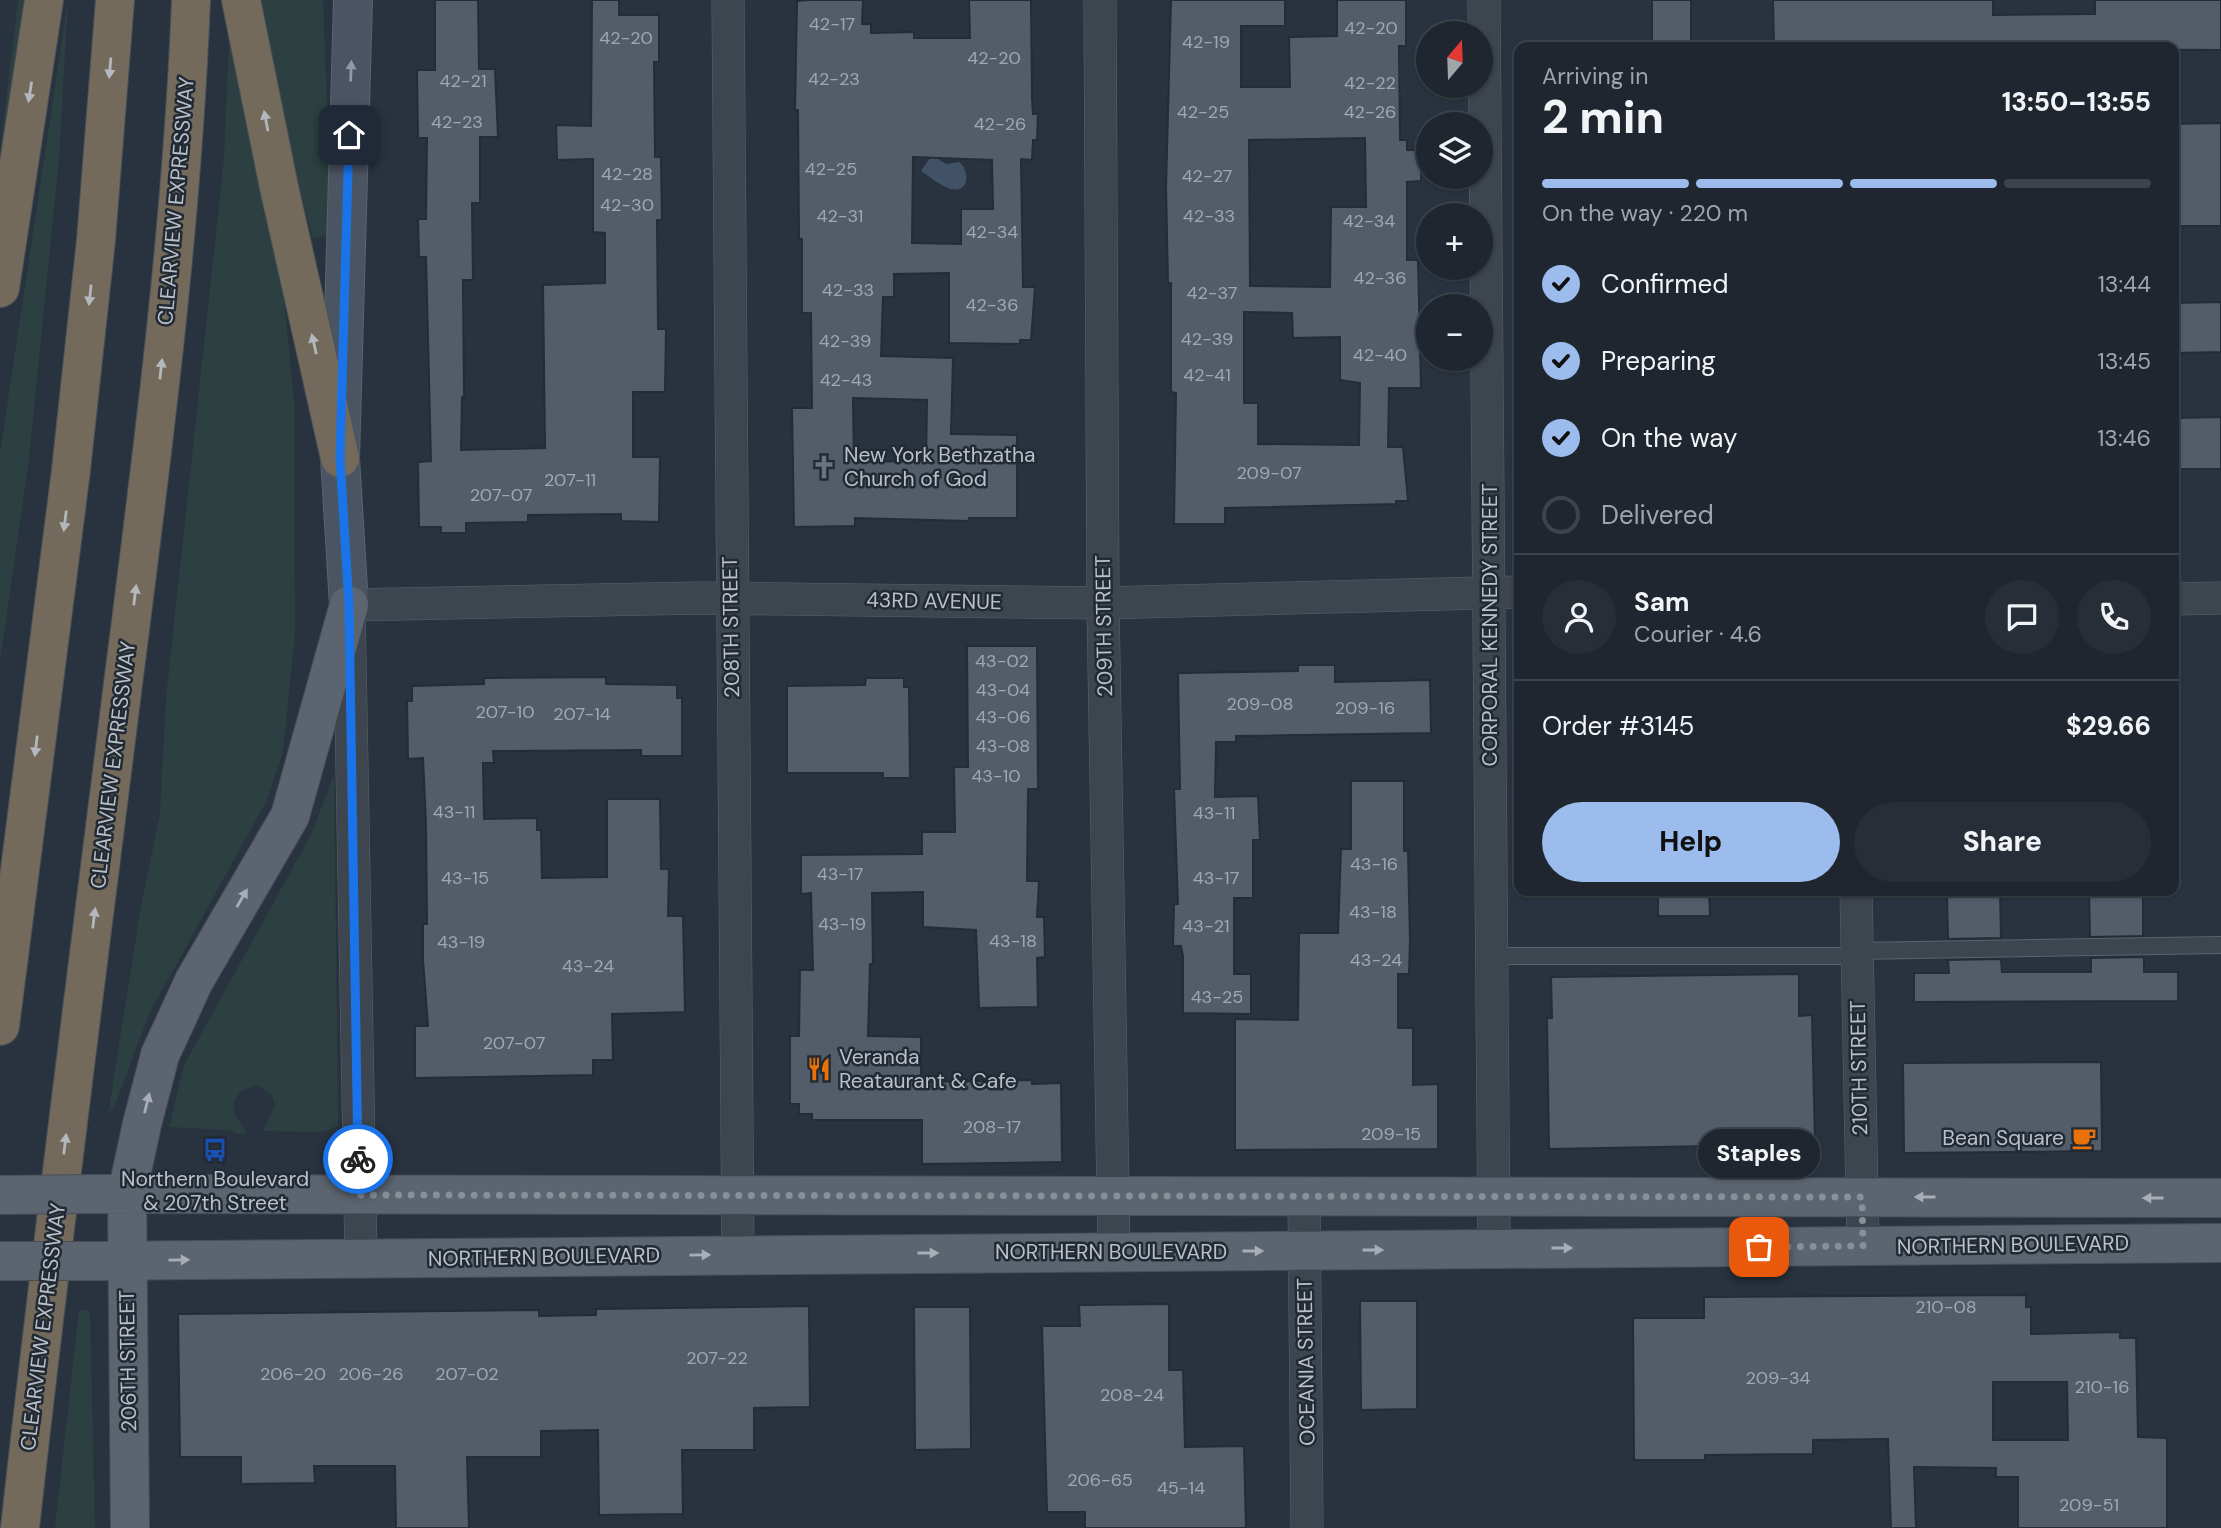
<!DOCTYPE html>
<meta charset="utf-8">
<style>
:root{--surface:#1f262f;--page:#272e37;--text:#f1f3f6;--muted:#a1a5aa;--line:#3c434b;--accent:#9bbced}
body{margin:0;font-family:"DM Sans",sans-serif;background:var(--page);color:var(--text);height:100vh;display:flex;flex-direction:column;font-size:26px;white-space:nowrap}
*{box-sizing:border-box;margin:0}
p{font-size:23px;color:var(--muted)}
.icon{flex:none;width:38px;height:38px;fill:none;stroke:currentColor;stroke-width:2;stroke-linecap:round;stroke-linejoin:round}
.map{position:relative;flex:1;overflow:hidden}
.details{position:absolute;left:1514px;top:42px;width:665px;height:854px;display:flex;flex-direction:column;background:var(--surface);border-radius:14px;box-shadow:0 2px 5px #0004,0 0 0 2px var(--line)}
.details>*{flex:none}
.needle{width:46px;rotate:19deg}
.tools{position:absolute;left:1416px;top:21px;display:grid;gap:14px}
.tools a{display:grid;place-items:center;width:77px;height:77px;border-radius:50%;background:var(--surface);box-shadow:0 2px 5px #0004,0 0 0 2px var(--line);font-size:35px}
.pin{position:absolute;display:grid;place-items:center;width:60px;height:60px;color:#fff;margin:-30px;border-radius:14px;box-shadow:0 4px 10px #0006}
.courier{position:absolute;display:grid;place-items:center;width:70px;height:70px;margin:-35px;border:5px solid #1a73e8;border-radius:50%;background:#fff;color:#222;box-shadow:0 2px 9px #0007}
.bubble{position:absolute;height:49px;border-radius:24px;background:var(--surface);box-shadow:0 2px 5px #0004,0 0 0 2px var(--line);font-size:23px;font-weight:800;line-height:49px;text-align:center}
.overview em{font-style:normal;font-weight:800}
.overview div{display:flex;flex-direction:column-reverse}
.overview{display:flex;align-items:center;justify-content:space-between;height:119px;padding:0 28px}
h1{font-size:46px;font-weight:800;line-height:52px}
.bar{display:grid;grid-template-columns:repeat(4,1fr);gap:10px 7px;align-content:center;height:84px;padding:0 28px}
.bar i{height:9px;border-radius:5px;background:var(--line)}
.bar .on{background:var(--accent)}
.bar p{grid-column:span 4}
.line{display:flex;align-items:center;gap:18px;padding:0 28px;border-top:2px solid var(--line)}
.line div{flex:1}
.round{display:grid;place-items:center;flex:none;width:74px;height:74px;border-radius:37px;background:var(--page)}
ol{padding:0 28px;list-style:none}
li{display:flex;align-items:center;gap:21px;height:77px}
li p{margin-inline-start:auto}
li .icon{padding:7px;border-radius:50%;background:var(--accent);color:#111;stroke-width:4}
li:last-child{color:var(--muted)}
li i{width:38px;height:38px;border:4px solid var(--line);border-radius:50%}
.button{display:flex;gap:14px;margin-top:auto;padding:14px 28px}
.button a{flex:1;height:80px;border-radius:42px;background:var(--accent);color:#111;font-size:28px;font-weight:800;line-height:80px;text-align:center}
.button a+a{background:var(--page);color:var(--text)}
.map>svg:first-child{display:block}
.green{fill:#2c4041}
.water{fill:#415166}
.building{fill:#535c69;stroke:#242c36;stroke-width:2;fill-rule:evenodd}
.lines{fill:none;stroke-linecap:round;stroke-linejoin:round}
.lane-casing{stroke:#5b636c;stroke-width:18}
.street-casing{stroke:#5b636c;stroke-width:33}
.secondary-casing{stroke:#5b636c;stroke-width:40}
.primary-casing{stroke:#474e58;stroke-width:40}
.highway-casing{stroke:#485059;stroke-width:40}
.lane{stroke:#3d454f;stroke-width:16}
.street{stroke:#3d454f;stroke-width:32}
.secondary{stroke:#4b5462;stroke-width:38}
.primary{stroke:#5b646f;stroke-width:38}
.highway{stroke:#746a5b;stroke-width:38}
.primary-bridge-casing{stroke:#474e58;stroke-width:40;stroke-linecap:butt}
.primary-bridge{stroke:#5b646f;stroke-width:38}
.oneway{fill:#b3b7be}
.oneway2{fill:#939aa5}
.oneway3{fill:#a7aeb7}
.done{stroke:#878f99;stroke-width:7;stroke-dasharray:0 12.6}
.route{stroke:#1a73e8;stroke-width:9}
.labels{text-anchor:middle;stroke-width:5;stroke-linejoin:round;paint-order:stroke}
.number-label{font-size:18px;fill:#a0a7b1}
.street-label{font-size:21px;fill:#bac0c9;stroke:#222a34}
.poi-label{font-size:21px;fill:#bac0c9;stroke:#222a34;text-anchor:start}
</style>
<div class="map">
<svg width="2221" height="1528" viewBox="0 0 2221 1528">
<rect width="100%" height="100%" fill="#29333f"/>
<path class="green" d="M18,0H33L0,232V153Z
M68,0L59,160L29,459L0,661V453Z
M259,0H323L332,232L313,239L271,75Z
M230,17L275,209L294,402L295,633L283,752L267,800L149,1014L115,1105L108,1115L140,912L160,814L166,698L224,159Z
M334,774L338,1126L323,1132L263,1131L275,1106L272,1095L257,1085L240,1092L233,1103L236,1117L247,1132L241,1135L228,1130L169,1127L184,1065L312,833Z
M79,1310L90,1311L95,1528H55Z"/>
<path class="water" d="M932,155L946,164L959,162C970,171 970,193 951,189C941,186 931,178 921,171Z"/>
<path class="building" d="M435,0H478L479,69H495L498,137H480V203H472L473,280H463L464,397H462L461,450L545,448L543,285L605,283V233L593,232V159L557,160L556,125L591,126L592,0H619V15H659V62H654L655,157H661L662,220H657L658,329H666L665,392H633V457H660L659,522L621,521V514L528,515V522L466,523V533H441V527H419L418,462L431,461L426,257H419L418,219H426L427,138H418L417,70H435Z
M809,0H863L862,24H871V33L914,32V38H970L969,0H1031L1032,98L1033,114H1038L1037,140H1033L1032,160L1021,159L1023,287H1035L1031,340H1020V344L949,343V273L894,274V297H883L881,356L953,358L951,434L1017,435V518H969V521L855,518V526L794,527L792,408H812L811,313H802V239H799L798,110H795L797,1ZM913,157L992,160L993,209H961V244L912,243ZM853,398L927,400L926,461L854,462Z
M1171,0H1285V26H1241V87H1290L1289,37L1337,36V0H1406V46H1399L1400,140H1407V150H1421V181L1407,182V260H1418L1421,388H1389L1388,447H1403L1408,501H1396V504L1225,508V524H1174L1176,393L1171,392V283H1168L1166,187ZM1365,138L1366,207H1331L1330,287L1250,286L1249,140ZM1244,312L1292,313L1293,338L1340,337V380L1360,383L1359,445L1258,444V403H1244Z
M1652,0H1691V47H1652Z
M1773,0H1993V15L2095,14V0H2221V50L1774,47Z
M2221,123V226H2174V124Z
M2221,302V352L2174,353V303Z
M2221,417V469H2174V418Z
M967,646H1037L1038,789H1028L1027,881H1039L1037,917H1044L1045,957L1037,958L1038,1007L979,1008L976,930L923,927V892L872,893L873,964H870L868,1036L921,1037V1082L1032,1080V1084L1061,1083L1062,1162L922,1164V1120H812V1114H799V1104H790V1036H799L800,970H813L811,893L801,894V855L922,854V832H955L954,767H968Z
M1298,665H1335V682L1430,680L1431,733L1236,736V742H1216L1215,797L1258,796L1260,840H1253V898H1234V974H1251V1014L1183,1013V956L1181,946H1173L1174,904H1178L1174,789H1180L1178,673L1298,671Z
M606,677V684L677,685V698H682V756H641V750L493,751L494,763H483L484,819L537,818V830H541L542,878L607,877V799H660L661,869H669L668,916H683L685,1012L612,1014L613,1060H593V1075L415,1078V1026H428L423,960V924H427L426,823L423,758L408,759L407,701H412V686L484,684V678Z
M866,678H904V687H909L910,778H883V773H787V686L865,685Z
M1351,781H1404V851H1408L1410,941L1409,974H1398V1028H1413V1085L1438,1084V1149L1235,1150V1019L1298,1020L1299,933H1338L1341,849H1351Z
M1658,891H1709L1710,916H1658Z
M1951,891H2000L2001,938L1948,939L1947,897H1951Z
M2089,891H2143V936L2090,937Z
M2144,957V972H2178V1001L1914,1002V973H1949L1948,960L2001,959L2002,972H2091V958Z
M1799,974V1016L1812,1015L1815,1144L1549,1149L1547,1018H1552L1551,977Z
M2101,1062L2102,1151L1904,1153L1903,1063Z
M2026,1295V1307H2031V1334L2120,1332V1338H2136L2138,1437L2167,1438V1528H2018V1477H1996V1468L1914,1467L1916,1528H1891L1888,1439L1813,1440V1454L1705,1455V1460H1634L1633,1318H1704V1297ZM1993,1382H2067L2068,1440H1993Z
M1360,1301H1417V1409L1361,1410Z
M1169,1304V1370H1183L1185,1447L1244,1446L1246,1528H1085V1512H1047L1042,1326H1080L1079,1305Z
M809,1306L810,1407L754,1408V1450H682L683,1514L599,1515L598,1430L541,1431V1457H467L469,1528H396L395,1466H314L315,1483L241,1484V1457H180L178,1314L539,1310V1316L596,1315V1309Z
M914,1307H970L971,1449L915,1450Z"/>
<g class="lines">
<g class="lane-casing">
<path id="lane" d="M1857,951L2221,945
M1492,956H1857"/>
</g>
<g class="street-casing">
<path id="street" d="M728,0L738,1255
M1100,0L1103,603L1114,1252
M1484,0L1494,1249
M2174,599L2221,598
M1856,891L1863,1246
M1304,1196L1307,1528
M361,1258L349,605L700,598L1103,603L1519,592"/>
</g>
<g class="secondary-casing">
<path id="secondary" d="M349,605L340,458L353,0"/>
</g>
<g class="primary-casing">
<path id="primary" d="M93,1194L2221,1198
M86,1261L2221,1243
M130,1528L127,1194L142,1124L160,1055L194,981L290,816L349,605"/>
</g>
<g class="highway-casing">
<path id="highway" d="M241,0L279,187L340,458
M0,288L44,0
M0,1026L71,470L96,240L115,0
M20,1528C51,1246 88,965 123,684C152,457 182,229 191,0"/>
</g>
<use href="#lane" class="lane"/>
<use href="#street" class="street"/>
<use href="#secondary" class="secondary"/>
<use href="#primary" class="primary"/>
<use href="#highway" class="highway"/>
<g class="primary-bridge-casing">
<path id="primary-bridge" d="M0,1195L93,1194
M0,1261H86"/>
</g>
<use href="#primary-bridge" class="primary-bridge"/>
</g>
<defs><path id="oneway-solid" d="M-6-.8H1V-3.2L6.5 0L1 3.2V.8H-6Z" transform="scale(1.75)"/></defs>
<g class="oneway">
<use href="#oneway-solid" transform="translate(110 68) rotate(95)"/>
<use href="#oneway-solid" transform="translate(30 92) rotate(99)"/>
<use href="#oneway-solid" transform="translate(266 121) rotate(-101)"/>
<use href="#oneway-solid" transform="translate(90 295) rotate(96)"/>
<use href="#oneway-solid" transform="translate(314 344) rotate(-103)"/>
<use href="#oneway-solid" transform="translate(161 369) rotate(-84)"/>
<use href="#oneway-solid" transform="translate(65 521) rotate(97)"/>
<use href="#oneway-solid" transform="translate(135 595) rotate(-83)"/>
<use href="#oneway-solid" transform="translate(36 746) rotate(97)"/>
<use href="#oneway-solid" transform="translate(94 918) rotate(-83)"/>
<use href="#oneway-solid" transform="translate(65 1144) rotate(-83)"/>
</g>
<use class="oneway2" href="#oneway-solid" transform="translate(351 71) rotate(-88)"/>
<g class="oneway3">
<use href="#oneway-solid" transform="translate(242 898) rotate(-60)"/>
<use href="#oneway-solid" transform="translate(147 1103) rotate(-76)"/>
<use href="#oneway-solid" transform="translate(1925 1197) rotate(-180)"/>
<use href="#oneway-solid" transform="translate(2153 1198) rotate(-180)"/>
<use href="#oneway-solid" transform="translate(1562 1248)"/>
<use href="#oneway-solid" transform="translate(1373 1250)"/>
<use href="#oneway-solid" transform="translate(1253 1251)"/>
<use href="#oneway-solid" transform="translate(928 1253)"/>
<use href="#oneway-solid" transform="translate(700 1255) rotate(-1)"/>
<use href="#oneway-solid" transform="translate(179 1260) rotate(-1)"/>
</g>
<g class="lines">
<path class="done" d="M358,1159L359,1195L1862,1197L1863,1246L1759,1247"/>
<path class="route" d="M349,135L340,458L349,605L358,1159"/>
</g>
<defs>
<g id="church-bare" transform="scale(1.89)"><path d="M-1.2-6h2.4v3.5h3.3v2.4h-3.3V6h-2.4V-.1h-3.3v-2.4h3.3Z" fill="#6b7280" stroke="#222a34" stroke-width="2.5" paint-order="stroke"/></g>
<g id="restaurant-bare" transform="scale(1.89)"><path d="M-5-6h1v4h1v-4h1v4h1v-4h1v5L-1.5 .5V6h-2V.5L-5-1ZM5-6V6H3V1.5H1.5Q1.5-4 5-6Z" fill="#e8710a" stroke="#222a34" stroke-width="2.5" paint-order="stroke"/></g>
<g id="cafe-bare" transform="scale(1.89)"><path d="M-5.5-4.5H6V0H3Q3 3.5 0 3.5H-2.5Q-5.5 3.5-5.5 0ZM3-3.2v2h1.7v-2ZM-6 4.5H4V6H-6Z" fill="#e8710a" stroke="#222a34" stroke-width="2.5" paint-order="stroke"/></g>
<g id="bus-bare" transform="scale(1.89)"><path d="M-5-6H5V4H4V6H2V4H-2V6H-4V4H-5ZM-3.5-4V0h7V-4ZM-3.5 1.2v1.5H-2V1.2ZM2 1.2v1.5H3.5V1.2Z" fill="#1a4fb4" stroke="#222a34" stroke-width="2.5" paint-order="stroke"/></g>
</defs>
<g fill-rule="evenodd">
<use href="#church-bare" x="824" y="467"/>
<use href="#restaurant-bare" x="819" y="1069"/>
<use href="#cafe-bare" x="2084" y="1138"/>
<use href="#bus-bare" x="215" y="1150"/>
</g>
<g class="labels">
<g class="number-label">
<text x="832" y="30">42-17</text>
<text x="1371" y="34">42-20</text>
<text x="626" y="44">42-20</text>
<text x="1206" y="48">42-19</text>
<text x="994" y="64">42-20</text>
<text x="834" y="85">42-23</text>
<text x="463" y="87">42-21</text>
<text x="1370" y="89">42-22</text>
<text x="1203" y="118">42-25</text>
<text x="1370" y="118">42-26</text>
<text x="457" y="128">42-23</text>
<text x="1000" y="130">42-26</text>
<text x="831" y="175">42-25</text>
<text x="627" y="180">42-28</text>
<text x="1207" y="182">42-27</text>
<text x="627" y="211">42-30</text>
<text x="840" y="222">42-31</text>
<text x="1209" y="222">42-33</text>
<text x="1369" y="227">42-34</text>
<text x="992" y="238">42-34</text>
<text x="1380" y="284">42-36</text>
<text x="848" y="296">42-33</text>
<text x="1212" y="299">42-37</text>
<text x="992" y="311">42-36</text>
<text x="1207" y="345">42-39</text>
<text x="845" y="347">42-39</text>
<text x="1380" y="361">42-40</text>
<text x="1207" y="381">42-41</text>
<text x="846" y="386">42-43</text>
<text x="1269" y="479">209-07</text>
<text x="570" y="486">207-11</text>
<text x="501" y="501">207-07</text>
<text x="1002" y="667">43-02</text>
<text x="1003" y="696">43-04</text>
<text x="1260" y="710">209-08</text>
<text x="1365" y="714">209-16</text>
<text x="505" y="718">207-10</text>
<text x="582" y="720">207-14</text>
<text x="1003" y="723">43-06</text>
<text x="1003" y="752">43-08</text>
<text x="996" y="782">43-10</text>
<text x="454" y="818">43-11</text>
<text x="1214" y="819">43-11</text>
<text x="1374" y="870">43-16</text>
<text x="840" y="880">43-17</text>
<text x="465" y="884">43-15</text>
<text x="1216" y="884">43-17</text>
<text x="1373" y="918">43-18</text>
<text x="842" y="930">43-19</text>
<text x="1206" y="932">43-21</text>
<text x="1013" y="947">43-18</text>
<text x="461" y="948">43-19</text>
<text x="1376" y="966">43-24</text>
<text x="588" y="972">43-24</text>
<text x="1217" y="1003">43-25</text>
<text x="514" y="1049">207-07</text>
<text x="992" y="1133">208-17</text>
<text x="1391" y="1140">209-15</text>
<text x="1946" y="1313">210-08</text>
<text x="717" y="1364">207-22</text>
<text x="293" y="1380">206-20</text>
<text x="371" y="1380">206-26</text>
<text x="467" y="1380">207-02</text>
<text x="1778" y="1384">209-34</text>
<text x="2102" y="1393">210-16</text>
<text x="1132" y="1401">208-24</text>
<text x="1100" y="1486">206-65</text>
<text x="1181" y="1494">45-14</text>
<text x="2089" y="1511">209-51</text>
</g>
<g class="street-label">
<text transform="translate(176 201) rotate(-85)" y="7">CLEARVIEW EXPRESSWAY</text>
<text transform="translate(934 601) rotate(1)" y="7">43RD AVENUE</text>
<text transform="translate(1490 625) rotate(-90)" y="7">CORPORAL KENNEDY STREET</text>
<text transform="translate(1104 626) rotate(-91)" y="7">209TH STREET</text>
<text transform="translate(731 627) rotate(-91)" y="7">208TH STREET</text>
<text transform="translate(113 765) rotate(-83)" y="7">CLEARVIEW EXPRESSWAY</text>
<text transform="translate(1859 1068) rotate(-91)" y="7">210TH STREET</text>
<text transform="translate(2013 1245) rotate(-1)" y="7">NORTHERN BOULEVARD</text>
<text x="1111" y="1259">NORTHERN BOULEVARD</text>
<text transform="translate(544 1257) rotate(-1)" y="7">NORTHERN BOULEVARD</text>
<text transform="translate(43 1327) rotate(-83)" y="7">CLEARVIEW EXPRESSWAY</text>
<text transform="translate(128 1361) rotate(-91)" y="7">206TH STREET</text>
<text transform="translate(1306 1362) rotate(-91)" y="7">OCEANIA STREET</text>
</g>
<g class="poi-label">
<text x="844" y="462">New York Bethzatha<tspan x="844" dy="24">Church of God</tspan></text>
<text x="839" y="1064">Veranda<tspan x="839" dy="24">Reataurant &amp; Cafe</tspan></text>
<text x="2064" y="1145" text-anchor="end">Bean Square</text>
<text x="215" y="1186" text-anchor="middle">Northern Boulevard<tspan x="215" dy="24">&amp; 207th Street</tspan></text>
</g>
</g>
</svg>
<div class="tools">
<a><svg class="needle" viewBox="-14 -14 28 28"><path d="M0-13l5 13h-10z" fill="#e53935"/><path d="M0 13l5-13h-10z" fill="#a1a5aa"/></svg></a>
<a><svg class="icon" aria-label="layers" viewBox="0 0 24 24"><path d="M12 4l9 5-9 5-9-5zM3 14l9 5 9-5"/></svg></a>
<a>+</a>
<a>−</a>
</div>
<div class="pin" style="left:1759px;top:1247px;background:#ea580c"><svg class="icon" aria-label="bag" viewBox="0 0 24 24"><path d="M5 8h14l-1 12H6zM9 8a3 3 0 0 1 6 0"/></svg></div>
<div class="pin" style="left:349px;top:135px;background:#1f2937"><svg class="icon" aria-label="home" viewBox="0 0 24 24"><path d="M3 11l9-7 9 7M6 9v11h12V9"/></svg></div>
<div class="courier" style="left:358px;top:1159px"><svg class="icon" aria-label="bike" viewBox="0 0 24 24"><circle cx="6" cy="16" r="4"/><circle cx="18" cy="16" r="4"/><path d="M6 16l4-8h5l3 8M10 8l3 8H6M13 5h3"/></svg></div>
<div class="bubble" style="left:1698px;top:1129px;width:122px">Staples</div>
<section class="details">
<div class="overview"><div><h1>2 min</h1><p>Arriving in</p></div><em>13:50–13:55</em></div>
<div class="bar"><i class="on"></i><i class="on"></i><i class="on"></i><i></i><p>On the way · 220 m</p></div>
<ol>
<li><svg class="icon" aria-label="check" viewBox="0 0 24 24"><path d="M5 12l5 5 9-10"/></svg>Confirmed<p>13:44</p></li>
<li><svg class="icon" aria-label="check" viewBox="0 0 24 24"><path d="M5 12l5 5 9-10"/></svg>Preparing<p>13:45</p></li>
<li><svg class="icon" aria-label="check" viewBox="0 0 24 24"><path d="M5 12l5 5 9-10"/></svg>On the way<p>13:46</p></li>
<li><i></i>Delivered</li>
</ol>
<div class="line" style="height:126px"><a class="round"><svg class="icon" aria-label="person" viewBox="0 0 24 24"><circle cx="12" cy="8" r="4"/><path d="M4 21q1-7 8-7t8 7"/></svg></a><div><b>Sam</b><p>Courier · 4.6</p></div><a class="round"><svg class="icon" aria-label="chat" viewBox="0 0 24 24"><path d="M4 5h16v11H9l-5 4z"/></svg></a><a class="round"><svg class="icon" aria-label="phone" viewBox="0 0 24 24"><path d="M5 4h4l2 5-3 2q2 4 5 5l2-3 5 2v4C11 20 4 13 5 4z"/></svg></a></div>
<div class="line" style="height:91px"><div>Order #3145</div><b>$29.66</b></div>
<div class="button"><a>Help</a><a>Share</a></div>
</section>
</div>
